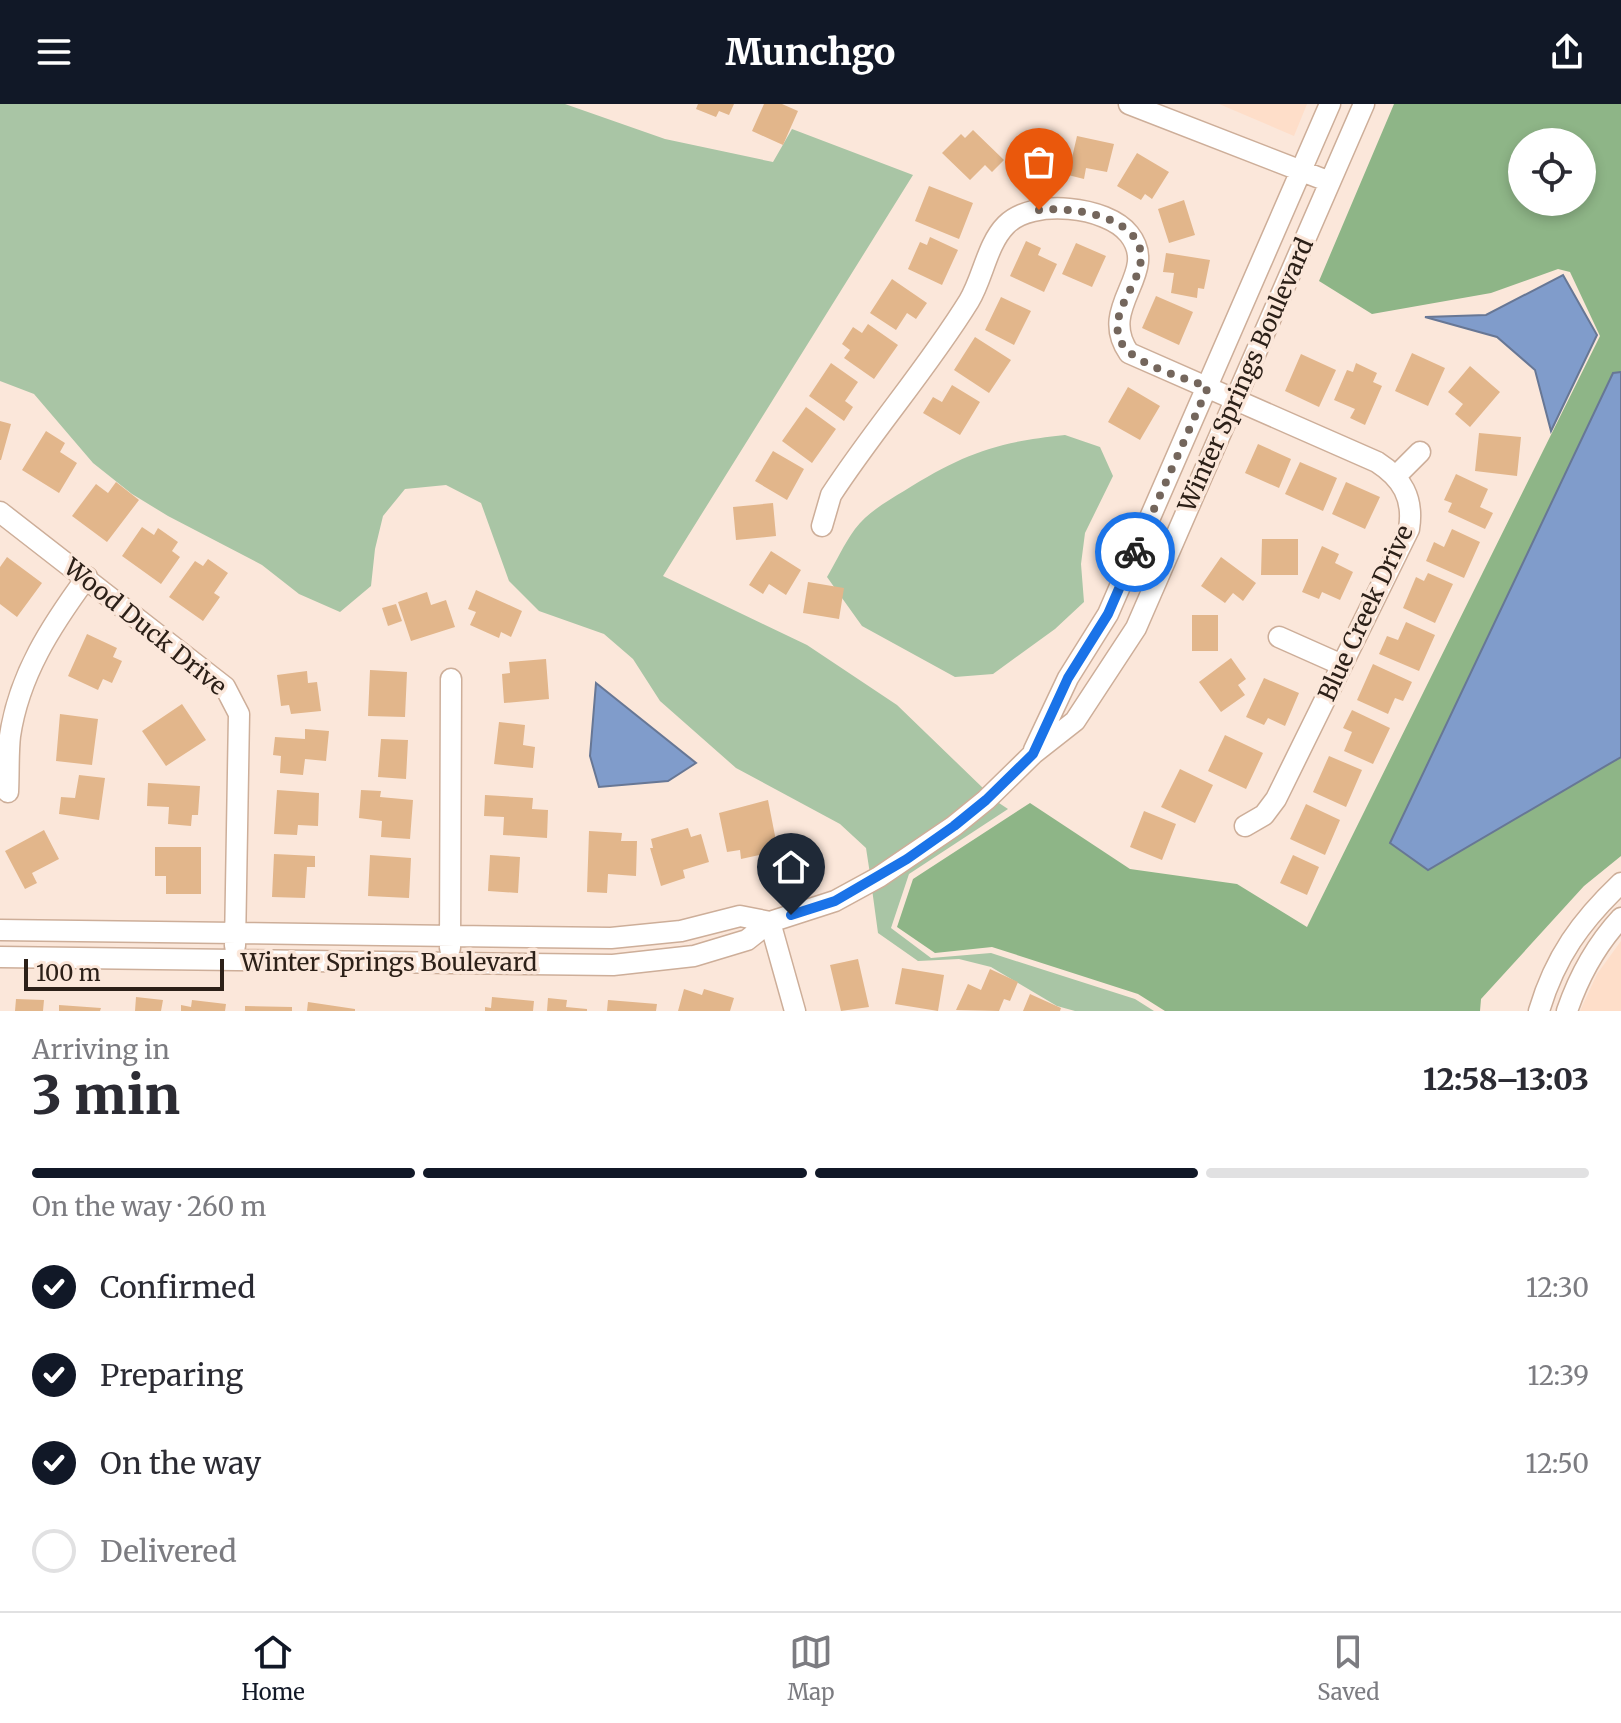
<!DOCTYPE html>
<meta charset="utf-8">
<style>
:root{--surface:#fff;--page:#f2f2f3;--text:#2b2b33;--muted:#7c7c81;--line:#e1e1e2;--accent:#111827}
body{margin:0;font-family:Merriweather,serif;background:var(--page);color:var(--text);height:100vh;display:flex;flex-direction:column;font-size:30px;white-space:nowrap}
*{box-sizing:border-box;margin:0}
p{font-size:26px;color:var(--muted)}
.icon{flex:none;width:44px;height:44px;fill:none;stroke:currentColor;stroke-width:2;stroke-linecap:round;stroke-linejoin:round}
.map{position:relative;height:907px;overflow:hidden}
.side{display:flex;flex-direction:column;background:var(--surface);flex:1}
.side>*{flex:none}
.buttons{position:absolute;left:1508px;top:24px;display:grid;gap:16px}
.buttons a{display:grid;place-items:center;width:88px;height:88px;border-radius:50%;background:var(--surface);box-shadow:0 4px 12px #0003;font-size:40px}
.scale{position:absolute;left:24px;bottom:20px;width:200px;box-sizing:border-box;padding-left:8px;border:4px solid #2c2018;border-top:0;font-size:22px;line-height:28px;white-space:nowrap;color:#2c2018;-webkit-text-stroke:6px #fbe7da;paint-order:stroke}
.pin{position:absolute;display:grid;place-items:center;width:68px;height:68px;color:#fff;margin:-82px -34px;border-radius:50% 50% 50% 0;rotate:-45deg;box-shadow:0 0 8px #0007}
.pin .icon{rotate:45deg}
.courier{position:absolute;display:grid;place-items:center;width:80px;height:80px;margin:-40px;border:6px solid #1a73e8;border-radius:50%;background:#fff;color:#222;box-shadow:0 2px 10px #0007}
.overview em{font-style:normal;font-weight:800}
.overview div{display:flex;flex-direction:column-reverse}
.overview{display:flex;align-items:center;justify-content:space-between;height:136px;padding:0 32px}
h1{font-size:52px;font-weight:800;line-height:60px}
.bar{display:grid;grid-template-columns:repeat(4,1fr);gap:12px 8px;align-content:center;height:96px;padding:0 32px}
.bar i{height:10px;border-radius:6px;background:var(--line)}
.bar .selected{background:var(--accent)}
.bar p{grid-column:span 4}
ol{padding:0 32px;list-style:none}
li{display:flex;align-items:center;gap:24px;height:88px}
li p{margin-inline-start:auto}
li .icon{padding:8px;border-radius:50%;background:var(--accent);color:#fff;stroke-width:4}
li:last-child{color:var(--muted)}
li i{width:44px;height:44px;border:4px solid var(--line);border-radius:50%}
header{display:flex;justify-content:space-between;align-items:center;height:104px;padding:0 32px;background:var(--accent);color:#fff;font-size:36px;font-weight:800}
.tabs{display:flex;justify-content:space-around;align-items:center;height:112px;border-top:2px solid var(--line);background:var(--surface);font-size:22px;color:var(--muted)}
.tabs a{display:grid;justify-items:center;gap:4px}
.tabs .selected{color:var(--accent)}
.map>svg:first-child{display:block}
.built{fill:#fedec9}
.green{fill:#a9c5a5}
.forest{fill:#8eb587;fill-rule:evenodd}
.water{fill:#809ccb;stroke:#677795;stroke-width:2}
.building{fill:#e2b68b}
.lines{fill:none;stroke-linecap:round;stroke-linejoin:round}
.minor-casing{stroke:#cdae99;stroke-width:23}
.minor{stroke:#fff;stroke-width:20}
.done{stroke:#74665c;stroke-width:8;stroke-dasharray:0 14.4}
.route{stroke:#1a73e8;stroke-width:10}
.labels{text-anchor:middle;stroke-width:7;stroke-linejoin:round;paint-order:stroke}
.street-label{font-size:24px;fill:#2c2018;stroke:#fbe7da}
</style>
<header><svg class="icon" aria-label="menu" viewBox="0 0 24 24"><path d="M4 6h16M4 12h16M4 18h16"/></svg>Munchgo<svg class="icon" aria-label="share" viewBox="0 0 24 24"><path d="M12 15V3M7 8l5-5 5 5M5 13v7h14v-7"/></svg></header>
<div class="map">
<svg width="1621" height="907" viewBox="0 0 1621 907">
<rect width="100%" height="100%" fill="#fbe7da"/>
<path class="built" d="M1219,0H1307L1294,32Z
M1621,837V907H1580L1597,870Z"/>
<path class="green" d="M0,0H565L665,35L773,58L792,25L913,71L663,472L807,541L897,601L985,686L870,770L866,744L840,720L736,664L660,597L633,555L604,530L539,507L509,477L481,399L446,381L405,385L383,412L375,445L371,482L340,508L299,490L262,461L168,412L132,390L93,359L34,290L0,277Z
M1065,331L1100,343L1113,372L1085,429L1081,460L1084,498L1055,525L993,570L955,573L862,522L827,473C836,458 844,440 855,425C867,409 887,397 904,387C963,350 996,338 1065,331Z
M996,697L1008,705L909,770L891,824L931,854L991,849L1135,895L1154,907H1075L1057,902L991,863L959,855L918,857L878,829L872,785Z"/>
<path class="forest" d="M1394,0H1621V752L1584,782L1481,895L1480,907H1165L1138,890L992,843L935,849L897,823L913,775L1030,699L1130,765L1237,780L1307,823L1600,232L1570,168L1558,165L1491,189L1372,210L1319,177ZM1522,38H1582V98H1522Z"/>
<path class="water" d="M1563,171L1597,231L1551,327L1535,266L1497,233L1425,213L1486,211Z
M1621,268V653L1428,766L1390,739L1613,269Z
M596,579L696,659L668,677L599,683L590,652Z"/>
<path class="building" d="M698,0H734L729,11L719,7L716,13L696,5Z
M764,0H782L798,7L783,41L752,27Z
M973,26L1004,56L992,68L985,61L970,76L942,49L961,30L965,34Z
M1077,32L1114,40L1107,68L1086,64L1084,75L1068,71Z
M1020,33H1057V73H1019Z
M1137,49L1169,68L1152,95L1145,90L1141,96L1117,82Z
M929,82L973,99L959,135L915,117Z
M1184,96L1195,131L1169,139L1158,105Z
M930,133L958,146L942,181L908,165L920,138L927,141Z
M1026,137L1041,144L1038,151L1057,160L1044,188L1010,172Z
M1076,139L1106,152L1092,183L1062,170Z
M1166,149L1210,156L1204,185L1198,184L1197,194L1171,189L1174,169L1163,168Z
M892,175L927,199L916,215L907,209L896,226L870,209Z
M1156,192L1193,208L1179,241L1142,224Z
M1001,193L1031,207L1014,241L985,226Z
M868,220L898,241L874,275L844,254L850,246L842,240L853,223L862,229Z
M975,233L1011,256L989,289L954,266Z
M1412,249L1445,264L1428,302L1395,287Z
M1301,250L1336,266L1319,303L1285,287Z
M831,259L858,278L845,297L853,303L844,317L809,292Z
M1356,259L1377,269L1373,278L1382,282L1365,321L1350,314L1355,305L1334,296L1347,266L1353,268Z
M1470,262L1500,288L1470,323L1455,310L1463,300L1448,288Z
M952,281L980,298L960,331L923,309L933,293L942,298Z
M1128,283L1160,302L1140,336L1108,318Z
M806,303L836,325L812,359L782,337Z
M0,317L11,320L1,356H0Z
M46,327L65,339L60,348L77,359L59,389L22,366Z
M1479,329L1521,333L1517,372L1475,367Z
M1258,340L1291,355L1279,384L1245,369Z
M773,347L804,365L787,396L755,377Z
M1300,358L1337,374L1323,407L1285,390Z
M1456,370L1488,385L1480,403L1493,409L1485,425L1448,408L1452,399L1444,396Z
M116,378L139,396L107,438L72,412L96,380L108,389Z
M1346,378L1380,393L1365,425L1332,410Z
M773,399L776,432L736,436L733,403Z
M142,423L154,431L158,424L178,438L172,447L180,453L161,480L122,452Z
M1452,425L1480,438L1464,474L1426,457L1434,438L1444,443Z
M1262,435H1298V471H1261Z
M1322,442L1339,450L1335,459L1353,468L1340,496L1322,488L1319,495L1302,488Z
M771,447L801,466L786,491L769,480L763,490L749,481Z
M7,453L42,479L17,513L0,500V463Z
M1221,453L1256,479L1243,497L1233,489L1225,499L1201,482Z
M208,455L228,469L214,489L220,493L203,517L169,493L195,457L203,462Z
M1428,469L1453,480L1435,519L1403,504L1416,473L1424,477Z
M808,478L844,484L839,515L803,509Z
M476,486L522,507L511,533L501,528L499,534L470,521L476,508L468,505Z
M427,488L431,501L446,496L455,523L411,537L398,498Z
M396,500L402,517L388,522L382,504Z
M1192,511H1218V547H1192Z
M1406,518L1435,531L1419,567L1379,550L1387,532L1398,536Z
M87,530L117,544L113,553L122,557L112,579L103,575L98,586L68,572Z
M1231,554L1246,575L1238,581L1245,591L1221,608L1199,578Z
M546,555L549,595L504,599L502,570L510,569L509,558Z
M1373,560L1412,578L1403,597L1395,594L1388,610L1357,596Z
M370,566L407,568L405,613L368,612Z
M307,567L308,579L317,578L321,607L291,610L289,601L281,602L277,571Z
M1264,574L1299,589L1285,622L1268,614L1264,621L1246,613Z
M182,600L206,636L166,662L142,627Z
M1352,606L1390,624L1373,660L1344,647L1352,628L1343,624Z
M60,610L98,615L92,661L56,657Z
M499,618L525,621L523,641L535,643L533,664L494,660Z
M305,625L329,627L326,657L305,655L303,671L280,669L281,652L273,651L275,633L305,635Z
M1225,631L1263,649L1246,685L1208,667Z
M381,635L408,636L406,675L378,673Z
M1329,652L1362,666L1346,703L1313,688Z
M1180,665L1213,681L1195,719L1161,703Z
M79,671L105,674L99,716L59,710L61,693L75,694Z
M148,679L200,682L198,711H192L191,722L168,720L169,703L147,702Z
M277,686L319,689L318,722L298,721L297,731L274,730Z
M361,686L381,687L380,693L413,696L410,735L381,733L382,717L359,714Z
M485,691L533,694L532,705L548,706L547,734L503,731L504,713L484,712Z
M768,696L778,747L741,755L740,746L727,748L719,709Z
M1306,700L1340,716L1325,751L1290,735Z
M1144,707L1176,720L1162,756L1130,743Z
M688,724L691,733L701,730L709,758L683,766L685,774L661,782L650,744H653L651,735Z
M44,726L59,755L32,769L37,779L25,785L5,747Z
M589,727L622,729L621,737H637L636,772L608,770L607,789L587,788Z
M155,743H201V790H166V772H155Z
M274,750L315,752V763H307L305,794L272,793Z
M370,751L411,754L409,794L368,792Z
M490,751L520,753L518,789L488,787Z
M1293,751L1319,763L1307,791L1280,779Z
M858,855L869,903L841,907L830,861Z
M902,864L944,871L938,907L895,900Z
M990,865L1018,878L1010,897L1004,895L999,907L956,906L968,880L981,886Z
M684,885L702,891L704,885L734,894L730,907H678Z
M1030,890L1061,904L1060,907H1023Z
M136,893L163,896L161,907H135Z
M492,893L534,897L533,907H485V903L491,904Z
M548,894L567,896L566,903L587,905V907H547Z
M16,895L44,896L43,907H15Z
M192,896L226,900L225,907H181V901L191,903Z
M608,896L657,900L656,907H607Z
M308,898L355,905V907H307Z
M59,901L101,904L100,907H59Z
M245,902L292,903V907H245Z"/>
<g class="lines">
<g class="minor-casing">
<path id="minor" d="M1129,0L1330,78
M1396,372L1420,348
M0,408L225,583L239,610L235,842
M822,422L831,391C874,325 927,265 969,197C983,174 987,140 1006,121C1032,94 1107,102 1129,130C1161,170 1096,202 1129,249L1377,358C1402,374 1414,394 1409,425L1276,695L1264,711L1245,722
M1279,533L1342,561
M1034,646L1068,574L1108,510L1330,0
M8,688C9,669 8,650 10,632C19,571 51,522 87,473
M770,818L795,907
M0,826L611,834L681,827L740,812L770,818
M450,844L451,575
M0,853L613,861L694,852L747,836L770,818L835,797L879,773L954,722L986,696L1033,650L1075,617L1136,524L1364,0
M1539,907C1555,853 1581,817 1621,779
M1567,907C1579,872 1595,842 1621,814"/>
</g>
<use href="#minor" class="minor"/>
</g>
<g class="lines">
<path class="done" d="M1039,106C1069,102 1143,112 1141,155C1139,182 1107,210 1121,238C1132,260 1185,274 1208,283L1135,448"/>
<path class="route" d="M791,811L835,797L907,755L954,722L986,696L1033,650L1068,574L1108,510L1135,448"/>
</g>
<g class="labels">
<g class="street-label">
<text transform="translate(1246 271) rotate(-66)" y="8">Winter Springs Boulevard</text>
<text transform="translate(1366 509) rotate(-65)" y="8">Blue Creek Drive</text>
<text transform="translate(145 523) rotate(39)" y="8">Wood Duck Drive</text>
<text x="389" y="867">Winter Springs Boulevard</text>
</g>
</g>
</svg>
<div class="buttons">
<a><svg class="icon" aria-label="locate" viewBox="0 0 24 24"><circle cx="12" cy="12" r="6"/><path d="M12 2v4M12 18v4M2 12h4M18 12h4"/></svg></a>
</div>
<div class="scale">100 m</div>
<div class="pin" style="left:1039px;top:106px;background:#ea580c"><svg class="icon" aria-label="bag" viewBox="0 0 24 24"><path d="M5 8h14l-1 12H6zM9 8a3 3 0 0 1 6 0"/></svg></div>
<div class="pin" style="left:791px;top:811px;background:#1f2937"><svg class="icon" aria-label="home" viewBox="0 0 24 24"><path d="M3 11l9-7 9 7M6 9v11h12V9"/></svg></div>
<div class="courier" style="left:1135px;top:448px"><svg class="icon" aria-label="bike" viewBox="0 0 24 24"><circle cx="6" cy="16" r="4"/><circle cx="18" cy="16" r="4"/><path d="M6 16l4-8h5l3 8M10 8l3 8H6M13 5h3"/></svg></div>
</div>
<section class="side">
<div class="overview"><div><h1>3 min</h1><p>Arriving in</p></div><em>12:58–13:03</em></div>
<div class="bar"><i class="selected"></i><i class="selected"></i><i class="selected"></i><i></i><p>On the way · 260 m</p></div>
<ol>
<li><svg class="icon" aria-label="check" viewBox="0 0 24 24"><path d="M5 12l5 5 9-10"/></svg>Confirmed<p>12:30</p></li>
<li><svg class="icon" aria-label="check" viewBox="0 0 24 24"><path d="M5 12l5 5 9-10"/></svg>Preparing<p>12:39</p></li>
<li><svg class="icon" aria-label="check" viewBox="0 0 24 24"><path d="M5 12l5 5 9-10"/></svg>On the way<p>12:50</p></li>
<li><i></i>Delivered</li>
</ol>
</section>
<nav class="tabs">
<a class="selected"><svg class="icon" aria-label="home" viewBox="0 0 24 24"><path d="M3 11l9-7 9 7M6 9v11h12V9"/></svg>Home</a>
<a><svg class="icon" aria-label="map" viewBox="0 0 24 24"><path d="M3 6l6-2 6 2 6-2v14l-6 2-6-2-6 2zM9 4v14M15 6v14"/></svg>Map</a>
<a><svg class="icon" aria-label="saved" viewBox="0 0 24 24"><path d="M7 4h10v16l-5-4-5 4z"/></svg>Saved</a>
</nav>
